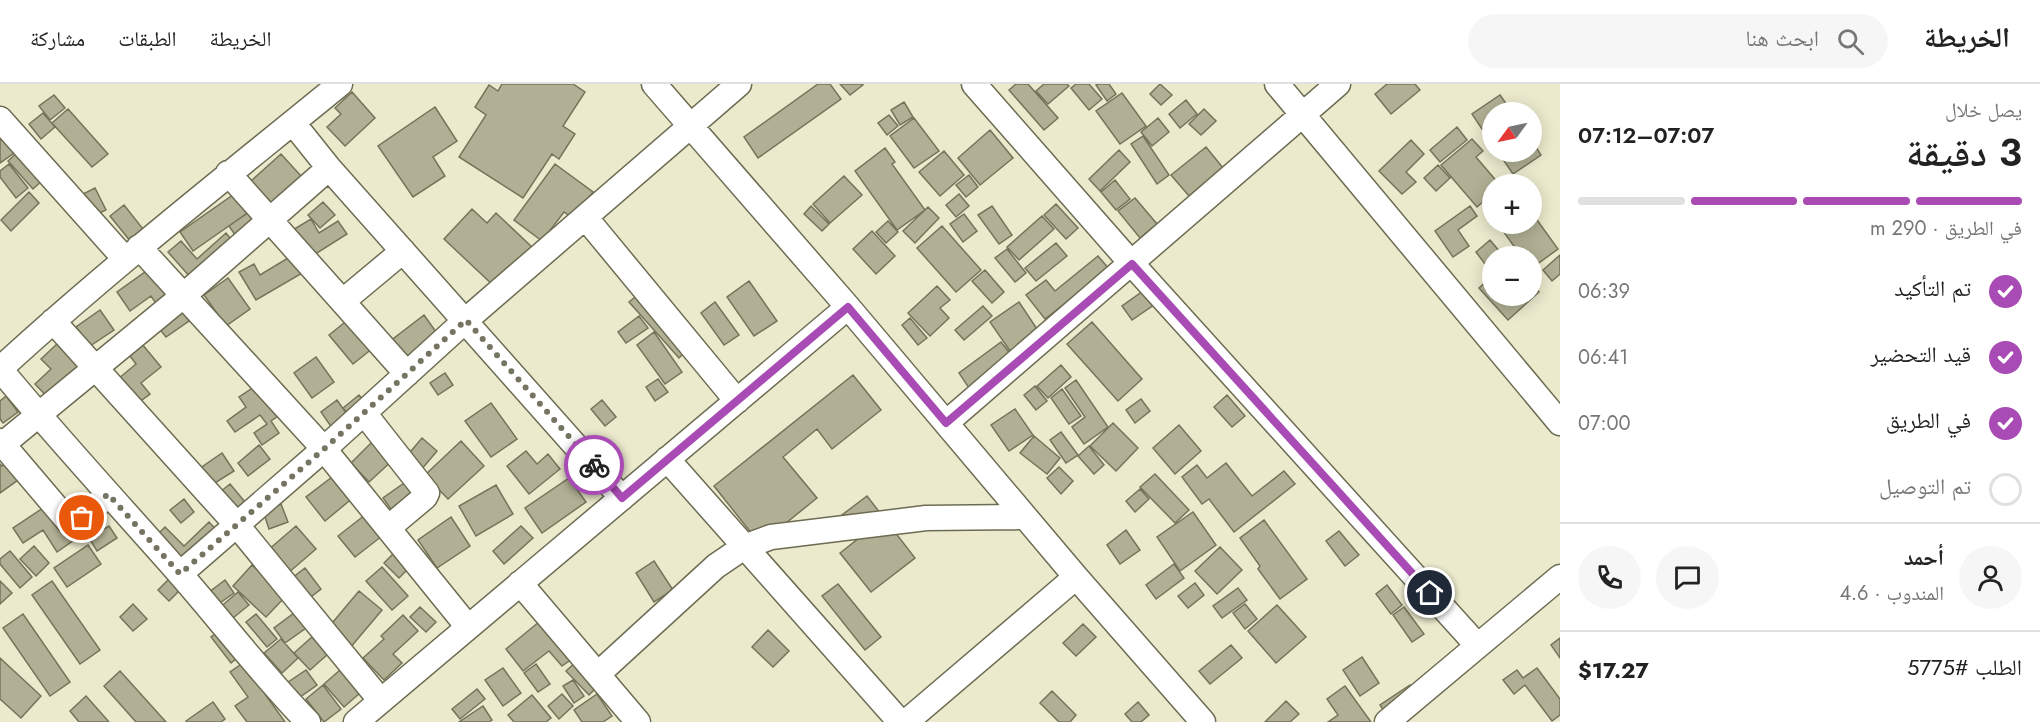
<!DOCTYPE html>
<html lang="ar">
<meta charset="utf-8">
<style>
:root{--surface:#fff;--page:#f6f6f6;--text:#222;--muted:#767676;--line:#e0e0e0;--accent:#a94bb4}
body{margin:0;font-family:Jost,"Noto Naskh Arabic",sans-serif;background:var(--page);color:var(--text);direction:rtl;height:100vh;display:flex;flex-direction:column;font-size:22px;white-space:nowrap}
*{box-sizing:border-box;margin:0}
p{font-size:20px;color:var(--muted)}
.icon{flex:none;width:33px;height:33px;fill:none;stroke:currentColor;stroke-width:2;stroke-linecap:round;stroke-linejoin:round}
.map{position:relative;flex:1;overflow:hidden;direction:ltr}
.sheet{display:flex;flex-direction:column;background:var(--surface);width:480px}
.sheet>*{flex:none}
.needle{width:39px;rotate:237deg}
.tools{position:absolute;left:1482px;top:18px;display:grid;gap:12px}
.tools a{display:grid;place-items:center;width:60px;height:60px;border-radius:50%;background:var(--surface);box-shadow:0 3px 15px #0003;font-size:30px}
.pin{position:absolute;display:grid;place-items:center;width:51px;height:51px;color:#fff;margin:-26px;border:3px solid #fff;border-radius:50%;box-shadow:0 2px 6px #0007}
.courier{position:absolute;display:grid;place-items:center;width:60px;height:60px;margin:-30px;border:4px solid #a94bb4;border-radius:50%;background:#fff;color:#222;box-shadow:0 2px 8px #0007}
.headline em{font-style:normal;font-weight:600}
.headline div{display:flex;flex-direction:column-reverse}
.headline{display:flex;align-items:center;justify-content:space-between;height:102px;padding:0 18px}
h1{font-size:39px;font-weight:600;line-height:45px}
.bar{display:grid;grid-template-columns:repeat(4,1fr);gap:9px 6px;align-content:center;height:72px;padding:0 18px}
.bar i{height:8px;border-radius:4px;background:var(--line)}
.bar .on{background:var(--accent)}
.bar p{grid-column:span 4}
.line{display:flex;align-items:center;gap:15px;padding:0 18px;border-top:2px solid var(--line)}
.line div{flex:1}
.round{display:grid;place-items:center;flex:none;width:63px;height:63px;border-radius:32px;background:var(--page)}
ol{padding:0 18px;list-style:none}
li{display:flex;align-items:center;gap:18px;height:66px}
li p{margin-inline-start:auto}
li .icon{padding:6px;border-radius:50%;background:var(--accent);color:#fff;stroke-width:4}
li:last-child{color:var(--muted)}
li i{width:33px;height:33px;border:3px solid var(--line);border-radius:50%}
header{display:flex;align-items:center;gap:36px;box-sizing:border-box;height:84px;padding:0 30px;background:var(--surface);border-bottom:2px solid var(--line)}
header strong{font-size:28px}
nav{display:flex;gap:33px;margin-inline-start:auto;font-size:21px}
.search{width:420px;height:54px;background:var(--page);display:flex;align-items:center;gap:15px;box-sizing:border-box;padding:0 21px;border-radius:33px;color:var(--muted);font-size:22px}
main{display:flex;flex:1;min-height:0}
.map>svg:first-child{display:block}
.building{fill:#b1b094;stroke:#75745a;stroke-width:1.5}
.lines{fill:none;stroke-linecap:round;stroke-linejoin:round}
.street-casing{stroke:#6d6c52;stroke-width:27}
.street{stroke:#fff;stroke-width:24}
.done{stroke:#757463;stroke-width:6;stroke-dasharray:0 10.8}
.route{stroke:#a94bb4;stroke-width:8}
</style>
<header>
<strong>الخريطة</strong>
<div class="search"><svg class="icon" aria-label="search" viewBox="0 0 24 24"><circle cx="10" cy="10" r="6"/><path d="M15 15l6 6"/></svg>ابحث هنا</div>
<nav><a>الخريطة</a><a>الطبقات</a><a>مشاركة</a></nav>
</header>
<main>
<section class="sheet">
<div class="headline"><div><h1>3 دقيقة</h1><p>يصل خلال</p></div><em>07:07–07:12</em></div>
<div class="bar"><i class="on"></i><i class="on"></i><i class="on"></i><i></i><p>في الطريق · 290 m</p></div>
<ol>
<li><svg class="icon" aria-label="check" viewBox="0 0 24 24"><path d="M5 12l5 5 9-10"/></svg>تم التأكيد<p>06:39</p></li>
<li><svg class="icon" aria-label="check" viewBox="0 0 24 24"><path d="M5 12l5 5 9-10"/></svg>قيد التحضير<p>06:41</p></li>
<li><svg class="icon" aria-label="check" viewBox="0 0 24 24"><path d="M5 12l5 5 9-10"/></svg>في الطريق<p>07:00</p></li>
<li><i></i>تم التوصيل</li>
</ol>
<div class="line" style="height:108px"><a class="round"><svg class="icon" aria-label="person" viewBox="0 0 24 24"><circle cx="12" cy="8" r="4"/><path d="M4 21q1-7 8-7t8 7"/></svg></a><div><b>أحمد</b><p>المندوب · 4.6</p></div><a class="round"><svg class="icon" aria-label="chat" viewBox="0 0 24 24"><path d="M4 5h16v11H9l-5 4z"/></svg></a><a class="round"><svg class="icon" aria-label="phone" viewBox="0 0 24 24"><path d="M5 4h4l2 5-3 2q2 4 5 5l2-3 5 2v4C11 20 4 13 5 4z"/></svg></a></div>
<div class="line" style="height:78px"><div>الطلب #5775</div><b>$17.27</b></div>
</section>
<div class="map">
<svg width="1560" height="638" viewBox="0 0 1560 638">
<rect width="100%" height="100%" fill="#ebeacd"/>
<path class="building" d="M502,0H573L585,8L563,42L575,50L559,75L552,70L523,114L459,73L486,31L475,23L489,1L498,7Z
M818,0H830L841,15L758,74L744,53Z
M840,0H862L863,1L850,11Z
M1016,0H1028L1058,34L1044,46L1009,6Z
M1044,0H1067L1069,2L1048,20L1036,7Z
M1076,0H1089L1102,15L1089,26L1071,4Z
M1098,0H1109L1116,10L1107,17L1096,1Z
M1160,0L1172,11L1161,21L1150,10Z
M1387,0H1415L1420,6L1391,30L1375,10Z
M352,8L375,34L345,62L327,43L341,30L335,24Z
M1122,9L1146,42L1120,60L1096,27Z
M54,11L65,24L50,36L39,22Z
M1500,11L1512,28H1492V60L1472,30Z
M1186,16L1197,30L1180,44L1169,30Z
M904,18L913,33L900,41L891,26Z
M435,23L457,57L433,73L445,92L413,113L378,62Z
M68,25L108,70L92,83L52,39Z
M1204,25L1216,37L1201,51L1189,40Z
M43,29L55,43L41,55L29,40Z
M889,31L898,42L887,51L878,39Z
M914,34L939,67L914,84L890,52Z
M1158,34L1169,48L1152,62L1141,48Z
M0,43L17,67L0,79Z
M1457,43L1467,56L1440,78L1430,66Z
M990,46L1013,74L980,101L958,74Z
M1143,52L1169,91L1157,100L1131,60Z
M1472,55L1483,67L1476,73L1499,100H1492V110L1477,123L1441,81Z
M1411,56L1424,70L1406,88L1416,98L1402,110L1379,87Z
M1532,57L1541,71L1513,90L1498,68H1532Z
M1206,63L1223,84L1189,112L1171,91Z
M885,64L895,78L892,80L925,126L897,146L855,87Z
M1119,66L1130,78L1100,107L1089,95Z
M19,67L44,95L33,105L8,77Z
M944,67L964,91L940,112L919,88Z
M281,70L311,103L282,131L251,97Z
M9,80L28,104L16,114L0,93V87Z
M555,80L593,108L574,135L564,128L542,157L514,136Z
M1438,81L1450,94L1436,107L1424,94Z
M969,91L978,103L966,113L956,101Z
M844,92L862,111L830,139L813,120Z
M1115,96L1130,115L1116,126L1101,108Z
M95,104L106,126L91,133L81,111Z
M240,106L253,125L193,167L180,148Z
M29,108L39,119L11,147L1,136Z
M959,110L969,122L956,133L946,121Z
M1135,114L1157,140L1140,154L1118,127Z
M323,118L335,131L320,144L308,131Z
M1056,120L1078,144L1066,155L1044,131Z
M124,121L158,164L144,174L110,132Z
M811,122L829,140L822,147L804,130Z
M992,122L1012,151L999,160L978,131Z
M1470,122L1477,132L1458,146L1469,162L1453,173L1435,147Z
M928,123L939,134L915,159L903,147Z
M255,124L267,141L241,160L229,142Z
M472,125L487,139L496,129L533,164L496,204L444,155Z
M1532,129L1558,165L1532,184V172H1521L1498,140H1532Z
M964,130L977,147L963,158L950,140Z
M1042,132L1054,145L1019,176L1007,163Z
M311,135L319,149L338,137L347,150L309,174L291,147Z
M888,137L898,148L886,159L876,148Z
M942,142L981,186L956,208L917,164Z
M872,147L895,172L876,190L853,165Z
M226,149L239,165L198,202L168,168L181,157L197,175Z
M1490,156L1500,168L1485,180L1476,168Z
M1056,159L1067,172L1036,197L1025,184Z
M1007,165L1026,189L1015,198L995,174Z
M293,171L304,188L256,216L239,188L254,180L260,191Z
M1560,171V190L1552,197L1543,186Z
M1098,172L1109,185L1045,235L1026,211L1046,196L1055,207Z
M162,176L181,225L189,237L166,253L154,238L164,231L151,212L130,227L117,208Z
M985,186L1004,208L992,219L972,197Z
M1492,192V212H1532V199L1539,208L1508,236L1479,204Z
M228,194L250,225L226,242L204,211Z
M749,197L777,237L754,252L727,213Z
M937,202L950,216L940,224L949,234L930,252L908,229Z
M1150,202L1161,216L1132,236L1122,222Z
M640,209L689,264L679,274L629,218Z
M715,218L739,251L724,261L701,229Z
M1019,218L1039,248L1010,267L990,238Z
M983,222L992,232L964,256L955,246Z
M100,226L114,246L90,262L76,243Z
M354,231L378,260L353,280L329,251Z
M424,231L449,266L415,292L389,258Z
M639,232L648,244L626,259L618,248Z
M910,234L927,254L918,261L902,241Z
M1092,238L1142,295L1118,317L1067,260Z
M654,248L682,288L665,300L637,261Z
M137,254L161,283L141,299L150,310L138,319L118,295L136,280L124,264Z
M59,258L88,289L55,321L35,300L51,285L41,275Z
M1001,258L1012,272L969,304L959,289Z
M316,273L334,298L312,314L294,289Z
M1061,281L1071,293L1048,314L1037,302Z
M445,289L453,301L438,311L430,299Z
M853,291L881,326L832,365L817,345L783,373L817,414L760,460L714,402Z
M658,295L668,308L655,317L646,303Z
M1076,296L1108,343L1084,360L1072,343L1085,333L1065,304Z
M263,297L284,328L271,337L279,349L262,361L254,349L267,340L260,331L235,348L227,337L246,323L239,313Z
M1035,302L1047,317L1036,326L1024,311Z
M1062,305L1081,332L1069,340L1051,314Z
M359,311L374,329L359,342L343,324Z
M1227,311L1245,332L1232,343L1214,323Z
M6,312L18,328L3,339L0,335V317Z
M1141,315L1150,327L1135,339L1126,326Z
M337,316L360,349L343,360L321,328Z
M602,316L616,333L605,342L591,325Z
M491,319L517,355L491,373L465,337Z
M1015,325L1033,351L1009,367L991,341Z
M1113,339L1138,364L1116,387L1090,362Z
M1179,341L1201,367L1175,390L1153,364Z
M1061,348L1078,371L1066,379L1050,356Z
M1034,352L1060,374L1047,390L1020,369Z
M422,354L437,367L421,386L406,373Z
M375,355L394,375L369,398L351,379Z
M461,357L484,382L448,415L425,391Z
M259,361L270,375L248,392L238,379Z
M1089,362L1104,381L1094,390L1078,372Z
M526,367L537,380L548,370L560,385L529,410L507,382Z
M222,369L234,387L207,404L196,387Z
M14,374L25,391L0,409V380L2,382Z
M1226,379L1252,412L1284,387L1295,400L1234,448L1209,415L1202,420L1182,393L1197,381L1207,394Z
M1059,383L1073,397L1061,410L1047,394Z
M336,390L354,413L325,437L306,413Z
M1155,390L1189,426L1175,439L1140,403Z
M569,394L586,418L542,449L525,424Z
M407,397L422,418L398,435L383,414Z
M230,400L250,424L235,436L215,412Z
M496,401L513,430L476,452L459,422Z
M1140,405L1149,415L1135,428L1126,417Z
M867,412L915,474L871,508L840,469L859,454L842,431Z
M184,415L194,428L181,439L170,426Z
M52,418L77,454L57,468L43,446L23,459L13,444Z
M281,420L288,438L269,445L263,427Z
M1193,428L1216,461L1180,487L1157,453Z
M365,431L382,452L355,473L338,452Z
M451,433L470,462L437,484L418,456Z
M1264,436L1307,495L1280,515L1258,485L1260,482L1240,454Z
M209,438L225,455L190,489L155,453L165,443L184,462Z
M109,442L117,454L97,467L89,454Z
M296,442L316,465L280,496L260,473Z
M521,442L533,454L504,480L493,467Z
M1126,446L1140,466L1120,480L1107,461Z
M1339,447L1359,471L1345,482L1326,457Z
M88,461L101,480L67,503L54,484Z
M34,462L49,479L36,492L20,475Z
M1220,463L1242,486L1217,510L1195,487Z
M10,467L32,493L20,504L0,480V475Z
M396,467L411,482L399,494L384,479Z
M654,477L673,506L654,518L636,489Z
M1174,480L1184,494L1156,515L1146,501Z
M252,481L286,512L266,533L233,502Z
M382,483L408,512L392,526L366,497Z
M305,484L321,505L299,522L283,501Z
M173,491L184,502L169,517L158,506Z
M225,496L234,509L217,521L208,509Z
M0,497L12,509L0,520Z
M52,497L100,566L80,580L32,511Z
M1195,499L1204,511L1188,524L1178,512Z
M838,500L881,553L865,566L822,512Z
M1387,501L1402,521L1391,530L1376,510Z
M1238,504L1247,516L1222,534L1213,522Z
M359,507L382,526L350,564L328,544Z
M238,508L249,521L228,538L218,525Z
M133,520L147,535L133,547L120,533Z
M1245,520L1257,535L1245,545L1233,529Z
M1277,521L1306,553L1276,579L1248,547Z
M420,523L436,538L426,548L410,533Z
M1404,523L1424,550L1412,558L1393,531Z
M294,529L306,544L285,559L274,544Z
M23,530L70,598L50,612L3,544Z
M256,530L277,555L267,563L246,538Z
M403,531L418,547L393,570L402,579L384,596L363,574L384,555L381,552Z
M545,533L576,572L562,582L549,567L523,587L506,565Z
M1083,540L1096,553L1076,572L1063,559Z
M222,545L241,571L231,579L211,553Z
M768,546L789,567L773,583L752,563Z
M312,553L328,570L310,586L294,569Z
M1560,554V574L1551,561Z
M281,555L298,574L282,589L264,569Z
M1231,561L1242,574L1210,600L1199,587Z
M1362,573L1379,599L1360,612L1343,586Z
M0,574L41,612L21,634L0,615Z
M246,577L267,608L265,610L285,638H247L235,622L248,613L230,588Z
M577,577L599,601L589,611L566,587Z
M536,580L550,600L538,608L524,589Z
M503,584L521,609L503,622L485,596Z
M1537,584L1560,615V631L1552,637L1525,601L1514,610L1503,596L1517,586L1523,594Z
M306,586L317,601L286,623L275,607Z
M340,586L360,609L344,623L324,600Z
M120,587L166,638H136L104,602Z
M573,596L584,612L574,619L563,602Z
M323,601L341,625L324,638L306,615Z
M1410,601L1420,615L1390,636L1380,621Z
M1345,602L1371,638H1328L1338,631L1327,615Z
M477,605L485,615L460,635L452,625Z
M1052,607L1076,631L1070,638H1059L1040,619Z
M562,610L573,622L559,635L548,622Z
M597,610L612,632L603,638H582L574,626Z
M532,611L551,634L546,638H514L508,631Z
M86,612L109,638H79L70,627Z
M1286,617L1299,630L1290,638H1265Z
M213,618L225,635L221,638H187L186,637Z
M1138,618L1149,631L1141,638H1132L1125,630Z
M483,622L492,636L489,638H459Z"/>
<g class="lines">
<g class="street-casing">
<path id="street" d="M654,0L848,223L1076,493L1203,638
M974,0L1132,180L1477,561
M1277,0L1560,339
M0,35L125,175
M293,39L329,84L622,414
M228,89L407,290
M585,133L737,317
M139,163L324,365L468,543
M343,217L403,167
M53,237L236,440L381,617
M364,329L427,409L425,413L388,444
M946,339L1338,0
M0,357L68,437C84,438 98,419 108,410
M3,360L183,212L329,84
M667,375L900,638
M180,490L324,365L466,236L739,0
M520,499L638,638
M598,590L716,482L744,463L771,453L926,434L1025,433
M308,638C262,591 223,539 180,490C120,422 58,355 0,285C109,185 225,94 340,0
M356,638L848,223
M906,638L1076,493
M1387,638L1560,493"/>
</g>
<use href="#street" class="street"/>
</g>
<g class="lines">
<path class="done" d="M82,434L108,410L180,490L324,365L466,236L594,381"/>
<path class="route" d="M594,381L622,414L848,223L946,339L1132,180L1430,509"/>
</g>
</svg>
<div class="tools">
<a><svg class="needle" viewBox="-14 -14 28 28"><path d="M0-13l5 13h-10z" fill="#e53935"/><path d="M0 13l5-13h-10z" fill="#767676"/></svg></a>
<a>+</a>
<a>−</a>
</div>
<div class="pin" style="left:82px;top:434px;background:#ea580c"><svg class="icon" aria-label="bag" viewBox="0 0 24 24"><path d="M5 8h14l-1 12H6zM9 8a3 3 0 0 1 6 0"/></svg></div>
<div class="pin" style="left:1430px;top:509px;background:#1f2937"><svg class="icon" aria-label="home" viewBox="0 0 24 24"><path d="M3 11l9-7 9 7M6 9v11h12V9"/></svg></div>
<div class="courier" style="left:594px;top:381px"><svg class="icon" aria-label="bike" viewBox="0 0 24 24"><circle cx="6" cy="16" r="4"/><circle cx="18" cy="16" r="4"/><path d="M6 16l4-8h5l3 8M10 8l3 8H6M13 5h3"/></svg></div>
</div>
</main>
